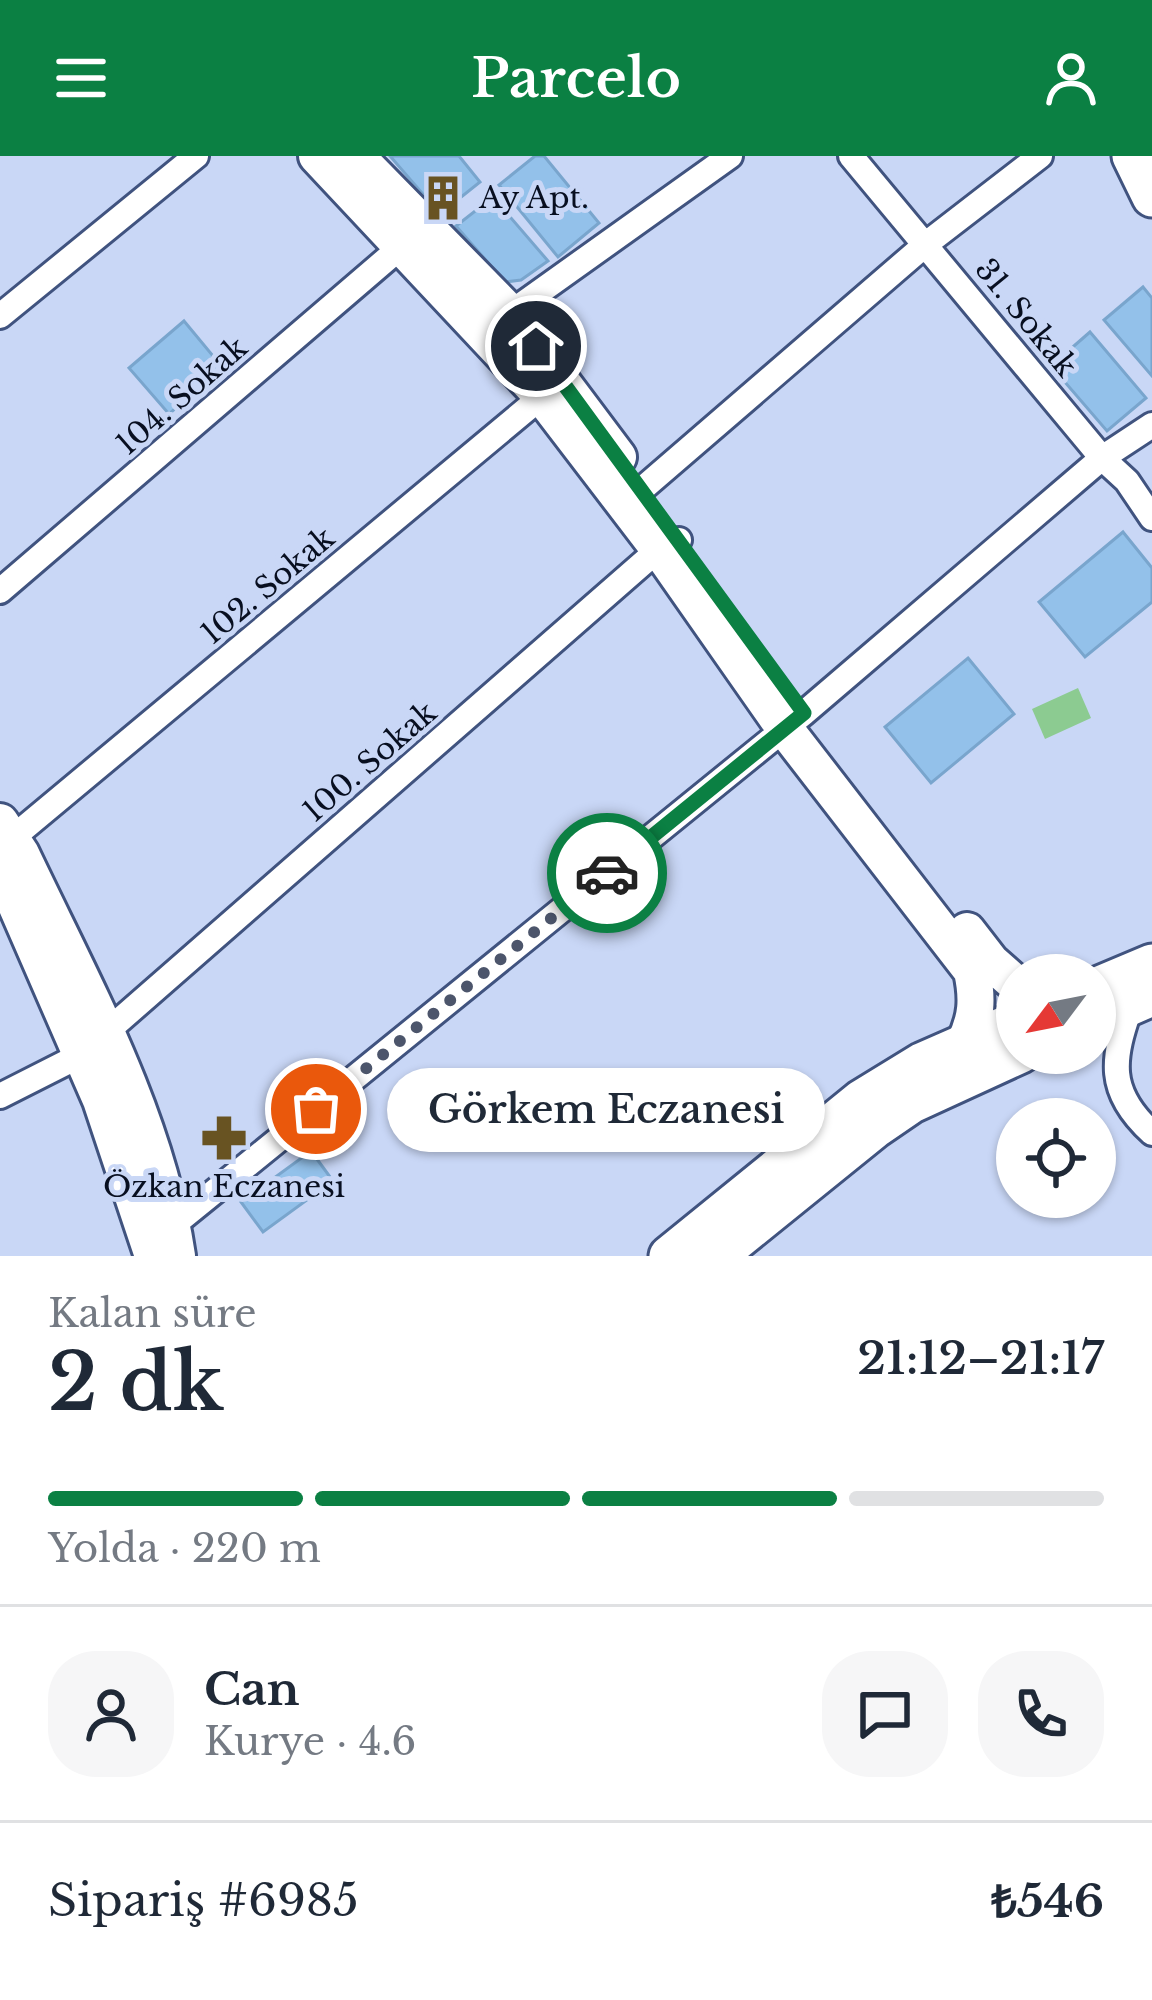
<!DOCTYPE html>
<html lang="tr">
<meta charset="utf-8">
<style>
:root{--surface:#fff;--page:#f6f6f7;--text:#1f2937;--muted:#747a83;--line:#e0e1e3;--accent:#0b8043}
body{margin:0;font-family:"Libre Baskerville",serif;background:var(--page);color:var(--text);height:100vh;display:flex;flex-direction:column;font-size:45px;white-space:nowrap}
*{box-sizing:border-box;margin:0}
p{font-size:39px;color:var(--muted)}
.icon{flex:none;width:66px;height:66px;fill:none;stroke:currentColor;stroke-width:2;stroke-linecap:round;stroke-linejoin:round}
.map{position:relative;height:1100px;overflow:hidden}
.panel{display:flex;flex-direction:column;background:var(--surface);flex:1}
.panel>*{flex:none}
.needle{width:78px;rotate:238deg}
.tools{position:absolute;left:996px;top:798px;display:grid;gap:24px}
.tools a{display:grid;place-items:center;width:120px;height:120px;border-radius:50%;background:var(--surface);box-shadow:0 3px 9px #0004;font-size:60px}
.pin{position:absolute;display:grid;place-items:center;width:102px;height:102px;color:#fff;margin:-51px;border:6px solid #fff;border-radius:50%;box-shadow:0 3px 12px #0007}
.courier{position:absolute;display:grid;place-items:center;width:120px;height:120px;margin:-60px;border:9px solid #0b8043;border-radius:50%;background:#fff;color:#222;box-shadow:0 3px 15px #0007}
.bubble{position:absolute;height:84px;border-radius:42px;background:var(--surface);box-shadow:0 3px 9px #0004;font-size:39px;font-weight:600;line-height:84px;text-align:center}
.head em{font-style:normal;font-weight:600}
.head div{display:flex;flex-direction:column-reverse}
.head{display:flex;align-items:center;justify-content:space-between;height:204px;padding:0 48px}
h1{font-size:78px;font-weight:600;line-height:90px}
.bar{display:grid;grid-template-columns:repeat(4,1fr);gap:18px 12px;align-content:center;height:144px;padding:0 48px}
.bar i{height:15px;border-radius:9px;background:var(--line)}
.bar .selected{background:var(--accent)}
.bar p{grid-column:span 4}
.line{display:flex;align-items:center;gap:30px;padding:0 48px;border-top:3px solid var(--line)}
.line div{flex:1}
.round{display:grid;place-items:center;flex:none;width:126px;height:126px;border-radius:48px;background:var(--page)}
header{display:flex;justify-content:space-between;align-items:center;height:156px;padding:0 48px;background:var(--accent);color:#fff;font-size:54px;font-weight:600}
.map>svg:first-child{display:block}
.water{fill:#8ccb91}
.building{fill:#93c1ea;stroke:#79a5cd;stroke-width:3}
.lines{fill:none;stroke-linecap:round;stroke-linejoin:round}
.street-casing{stroke:#40537f;stroke-width:30}
.secondary-casing{stroke:#40537f;stroke-width:42}
.primary-casing{stroke:#40537f;stroke-width:45}
.street{stroke:#fff;stroke-width:24}
.secondary{stroke:#fff;stroke-width:36}
.primary{stroke:#fff;stroke-width:39}
.done{stroke:#4c556b;stroke-width:12;stroke-dasharray:0 21.6}
.route{stroke:#0b8043;stroke-width:15}
.labels{text-anchor:middle;stroke-width:10;stroke-linejoin:round;paint-order:stroke}
.poi-label{font-size:30px;fill:#080f20;stroke:#c9d7f6;text-anchor:start}
.street-label{font-size:30px;fill:#080f20;stroke:#c9d7f6}
</style>
<header><svg class="icon" aria-label="menu" viewBox="0 0 24 24"><path d="M4 6h16M4 12h16M4 18h16"/></svg>Parcelo<svg class="icon" aria-label="person" viewBox="0 0 24 24"><circle cx="12" cy="8" r="4"/><path d="M4 21q1-7 8-7t8 7"/></svg></header>
<div class="map">
<svg width="1152" height="1100" viewBox="0 0 1152 1100">
<rect width="100%" height="100%" fill="#c9d7f6"/>
<path class="water" d="M1078,532L1091,562L1045,583L1032,553Z"/>
<path class="building" d="M390,0H459L480,26L440,58Z
M535,0H544L599,67L558,101L499,29Z
M493,41L548,105L521,124L505,126L456,70Z
M1143,131L1152,142V220L1104,164Z
M184,165L223,212L169,258L129,212Z
M1090,176L1146,242L1107,275L1051,210Z
M1123,376L1152,412V446L1085,501L1039,446Z
M968,502L1014,558L931,627L885,571Z
M311,995L333,1025L263,1076L241,1046Z"/>
<g class="lines">
<g class="street-casing">
<path id="street" d="M851,0L1102,302L1127,325L1152,362
M510,157L730,0
M0,160L196,0
M641,334L926,88L1040,0
M0,435L402,90
M11,683L552,232
M1131,849C1112,903 1106,935 1152,977
M104,878L659,393L679,384
M0,940L83,898
M172,1070L804,557L1102,302L1152,269"/>
</g>
<g class="secondary-casing">
<path id="secondary" d="M317,0L542,240L659,393L785,573L972,815C978,843 977,862 964,888
M356,0L510,157L618,301
M0,666L21,698C81,825 156,958 177,1100
M0,712L101,944L153,1100
M967,775L991,806L1017,829"/>
</g>
<g class="primary-casing">
<path id="primary" d="M1132,0L1152,41
M1095,832L1152,808
M1095,865L1152,840
M669,1100L861,944L923,906L1017,865
M717,1100L874,973L912,947L1021,897"/>
</g>
<use href="#street" class="street"/>
<use href="#secondary" class="secondary"/>
<use href="#primary" class="primary"/>
</g>
<g class="lines">
<path class="done" d="M316,953L607,717"/>
<path class="route" d="M536,190L804,557L607,717"/>
</g>
<defs>
<g id="building-bare" transform="scale(3.6)"><path d="M-4-6H4V6H1V3H-1V6H-4ZM-2.5-4.3h1.7v1.8h-1.7ZM.8-4.3h1.7v1.8H.8ZM-2.5-1h1.7V.8h-1.7ZM.8-1h1.7V.8H.8Z" fill="#685322" stroke="#c9d7f6" stroke-width="2.5" paint-order="stroke"/></g>
<g id="pharmacy-bare" transform="scale(3.6)"><path d="M-2-6h4v4h4v4h-4v4h-4v-4h-4v-4h4Z" fill="#685322" stroke="#c9d7f6" stroke-width="2.5" paint-order="stroke"/></g>
</defs>
<g fill-rule="evenodd">
<use href="#building-bare" x="443" y="42"/>
<use href="#pharmacy-bare" x="224" y="982"/>
</g>
<g class="labels">
<g class="poi-label">
<text x="479" y="52">Ay Apt.</text>
<text x="224" y="1041" text-anchor="middle">Özkan Eczanesi</text>
</g>
<g class="street-label">
<text transform="translate(1026 162) rotate(51)" y="10">31. Sokak</text>
<text transform="translate(182 240) rotate(-41)" y="10">104. Sokak</text>
<text transform="translate(268 430) rotate(-40)" y="10">102. Sokak</text>
<text transform="translate(370 606) rotate(-41)" y="10">100. Sokak</text>
</g>
</g>
</svg>
<div class="tools">
<a><svg class="needle" viewBox="-14 -14 28 28"><path d="M0-13l5 13h-10z" fill="#e53935"/><path d="M0 13l5-13h-10z" fill="#747a83"/></svg></a>
<a><svg class="icon" aria-label="locate" viewBox="0 0 24 24"><circle cx="12" cy="12" r="6"/><path d="M12 2v4M12 18v4M2 12h4M18 12h4"/></svg></a>
</div>
<div class="pin" style="left:316px;top:953px;background:#ea580c"><svg class="icon" aria-label="bag" viewBox="0 0 24 24"><path d="M5 8h14l-1 12H6zM9 8a3 3 0 0 1 6 0"/></svg></div>
<div class="pin" style="left:536px;top:190px;background:#1f2937"><svg class="icon" aria-label="home" viewBox="0 0 24 24"><path d="M3 11l9-7 9 7M6 9v11h12V9"/></svg></div>
<div class="courier" style="left:607px;top:717px"><svg class="icon" aria-label="car" viewBox="0 0 24 24"><path d="M5 17H2v-5l4-1 3-4h7l3 4 3 1v5h-3M9 17h6M6 11h13"/><circle cx="7" cy="17" r="2"/><circle cx="17" cy="17" r="2"/></svg></div>
<div class="bubble" style="left:387px;top:912px;width:438px">Görkem Eczanesi</div>
</div>
<section class="panel">
<div class="head"><div><h1>2 dk</h1><p>Kalan süre</p></div><em>21:12–21:17</em></div>
<div class="bar"><i class="selected"></i><i class="selected"></i><i class="selected"></i><i></i><p>Yolda · 220 m</p></div>
<div class="line" style="height:216px"><a class="round"><svg class="icon" aria-label="person" viewBox="0 0 24 24"><circle cx="12" cy="8" r="4"/><path d="M4 21q1-7 8-7t8 7"/></svg></a><div><b>Can</b><p>Kurye · 4.6</p></div><a class="round"><svg class="icon" aria-label="chat" viewBox="0 0 24 24"><path d="M4 5h16v11H9l-5 4z"/></svg></a><a class="round"><svg class="icon" aria-label="phone" viewBox="0 0 24 24"><path d="M5 4h4l2 5-3 2q2 4 5 5l2-3 5 2v4C11 20 4 13 5 4z"/></svg></a></div>
<div class="line" style="height:156px"><div>Sipariş #6985</div><b>₺546</b></div>
</section>
